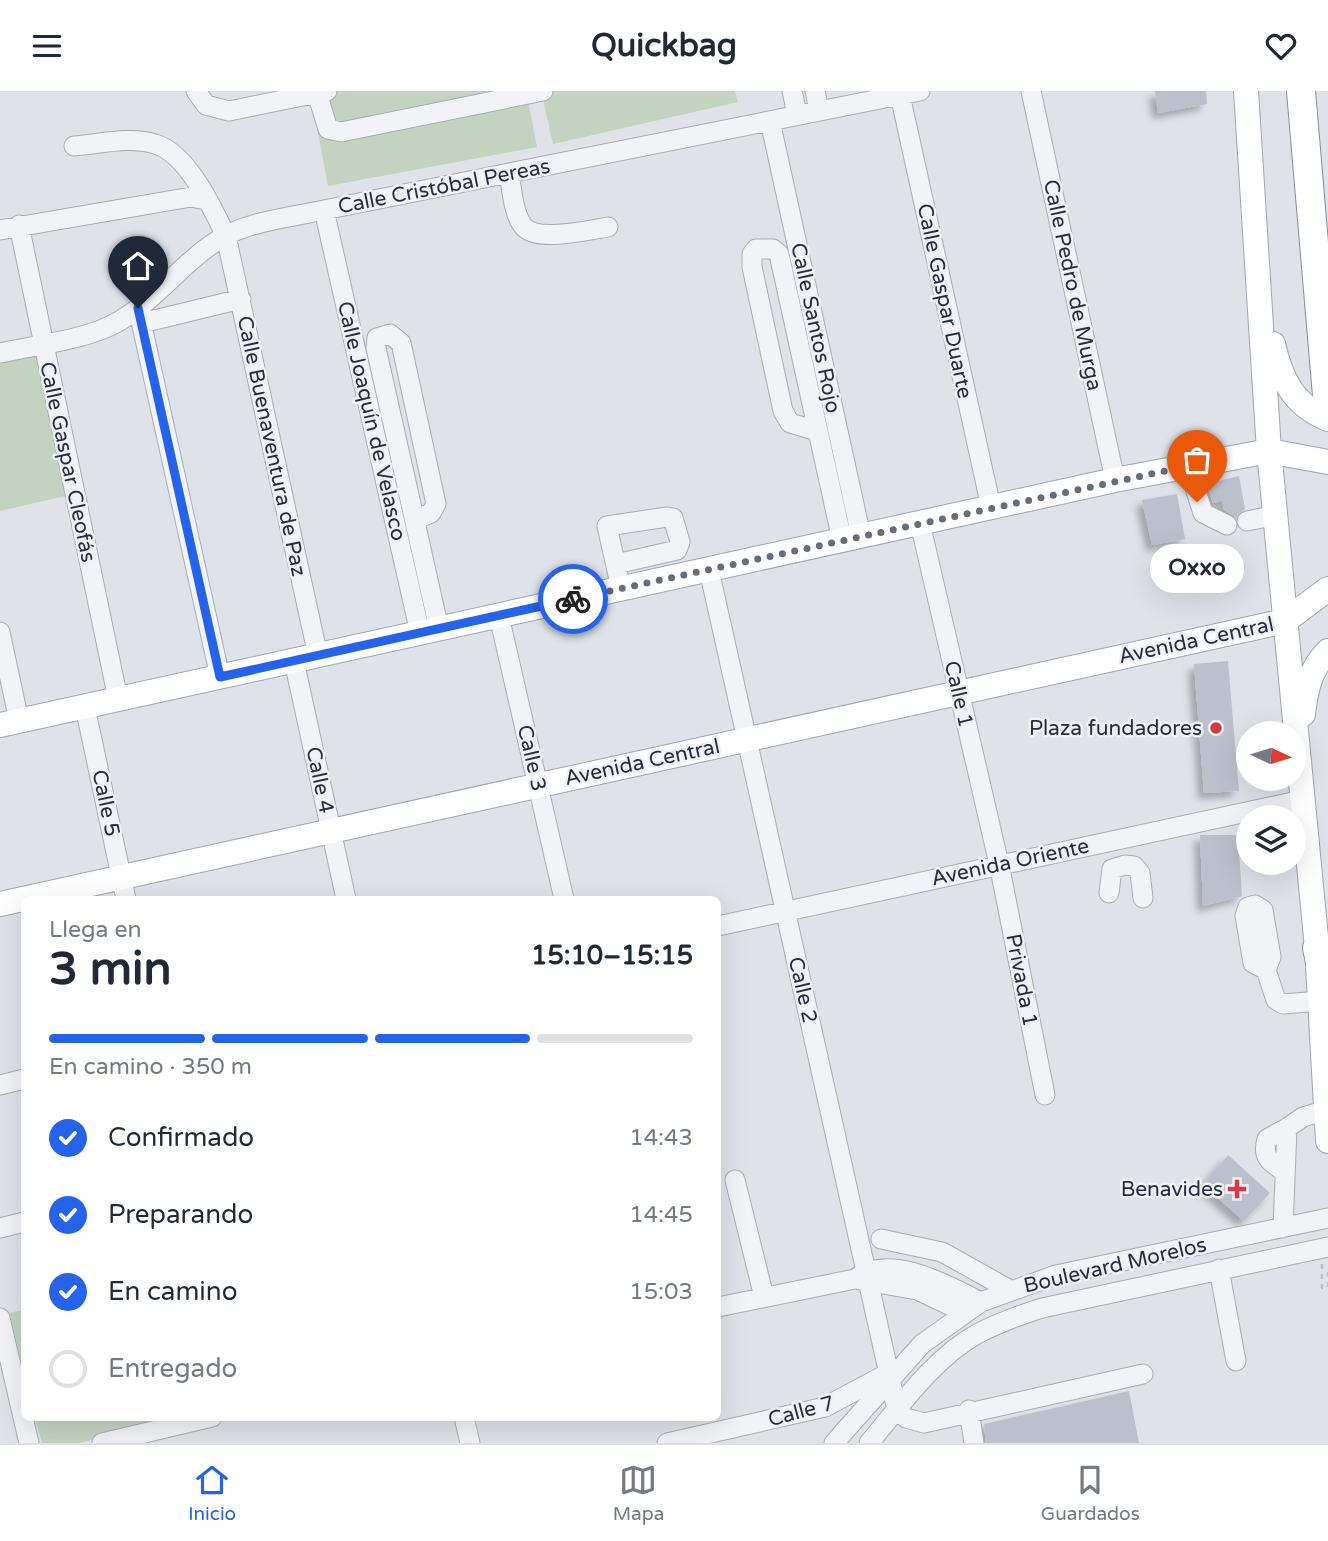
<!DOCTYPE html>
<html lang="es">
<meta charset="utf-8">
<style>
:root{--surface:#fff;--page:#f2f2f3;--text:#1f2937;--muted:#747a83;--line:#e0e1e3;--accent:#2563eb}
body{margin:0;font-family:"Varela Round",sans-serif;background:var(--page);color:var(--text);height:100vh;display:flex;flex-direction:column;font-size:26px;white-space:nowrap}
*{box-sizing:border-box;margin:0}
p{font-size:23px;color:var(--muted)}
.icon{flex:none;width:38px;height:38px;fill:none;stroke:currentColor;stroke-width:2;stroke-linecap:round;stroke-linejoin:round}
.map{position:relative;flex:1;overflow:hidden}
.sheet{position:absolute;left:21px;top:805px;width:700px;height:525px;display:flex;flex-direction:column;background:var(--surface);border-radius:10px;box-shadow:0 7px 28px #0002}
.sheet>*{flex:none}
.needle{width:46px;rotate:94deg}
.fabs{position:absolute;left:1236px;top:630px;display:grid;gap:14px}
.fabs a{display:grid;place-items:center;width:70px;height:70px;border-radius:50%;background:var(--surface);box-shadow:0 7px 28px #0002;font-size:35px}
.pin{position:absolute;display:grid;place-items:center;width:60px;height:60px;color:#fff;margin:-72px -30px;border-radius:50% 50% 50% 0;rotate:-45deg;box-shadow:0 0 7px #0007}
.pin .icon{rotate:45deg}
.courier{position:absolute;display:grid;place-items:center;width:70px;height:70px;margin:-35px;border:5px solid #2563eb;border-radius:50%;background:#fff;color:#222;box-shadow:0 2px 9px #0007}
.bubble{position:absolute;height:49px;border-radius:24px;background:var(--surface);box-shadow:0 7px 28px #0002;font-size:23px;font-weight:700;line-height:49px;text-align:center}
.summary em{font-style:normal;font-weight:700}
.summary div{display:flex;flex-direction:column-reverse}
.summary{display:flex;align-items:center;justify-content:space-between;height:119px;padding:0 28px}
h1{font-size:46px;font-weight:700;line-height:52px}
.bar{display:grid;grid-template-columns:repeat(4,1fr);gap:10px 7px;align-content:center;height:84px;padding:0 28px}
.bar i{height:9px;border-radius:5px;background:var(--line)}
.bar .on{background:var(--accent)}
.bar p{grid-column:span 4}
ol{padding:0 28px;list-style:none}
li{display:flex;align-items:center;gap:21px;height:77px}
li p{margin-inline-start:auto}
li .icon{padding:7px;border-radius:50%;background:var(--accent);color:#fff;stroke-width:4}
li:last-child{color:var(--muted)}
li i{width:38px;height:38px;border:4px solid var(--line);border-radius:50%}
header{display:flex;justify-content:space-between;align-items:center;height:91px;padding:0 28px;background:var(--surface);font-size:32px;font-weight:700}
.menu{display:flex;justify-content:space-around;align-items:center;height:98px;border-top:2px solid var(--line);background:var(--surface);font-size:19px;color:var(--muted)}
.menu a{display:grid;justify-items:center;gap:4px}
.menu .on{color:var(--accent)}
.map>svg:first-child{display:block}
.green{fill:#c2d4c0}
.building{fill:#bcc0cc;filter:url(#shadow)}
.lines{fill:none;stroke-linecap:round;stroke-linejoin:round}
.minor-casing{stroke:#a8acb7;stroke-width:21}
.major-casing{stroke:#9ea4b6;stroke-width:26}
.highway-casing{stroke:#868ca1;stroke-width:30}
.path{stroke:#bdc0c8;stroke-width:2.5;stroke-dasharray:5 5;stroke-linecap:butt}
.minor{stroke:#f2f3f7;stroke-width:19}
.major{stroke:#fff;stroke-width:24}
.highway{stroke:#fff;stroke-width:28}
.done{stroke:#676c7c;stroke-width:7;stroke-dasharray:0 12.6}
.route{stroke:#2563eb;stroke-width:9}
.poi-dot{fill:#d63d3e;stroke:#eff1f7;stroke-width:2.5}
.labels{text-anchor:middle;stroke-width:5;stroke-linejoin:round;paint-order:stroke}
.street-label{font-size:21px;fill:#272d41;stroke:#eff1f7}
.poi-label{font-size:21px;fill:#272d41;stroke:#eff1f7;text-anchor:end}
</style>
<header><svg class="icon" aria-label="menu" viewBox="0 0 24 24"><path d="M4 6h16M4 12h16M4 18h16"/></svg>Quickbag<svg class="icon" aria-label="heart" viewBox="0 0 24 24"><path d="M12 20l-8-8c-3-5 5-10 8-4 3-6 11-1 8 4z"/></svg></header>
<div class="map">
<svg width="1328" height="1352" viewBox="0 0 1328 1352">
<defs>
<filter id="shadow"><feDropShadow dx="-6" dy="6" stdDeviation="3.5" flood-color="#0004"/></filter>
</defs>
<rect width="100%" height="100%" fill="#dfe2e9"/>
<path class="green" d="M310,0H526L537,56L328,95Z
M541,0H735L738,11L553,53Z
M45,260L74,403L0,420V269Z
M24,1219V1284L9,1222Z
M35,1327H155L156,1334L78,1352H42Z"/>
<path class="building" d="M1155,0H1206L1207,13L1158,22Z
M1239,385L1245,418L1236,426L1224,419L1222,410L1213,412L1207,393Z
M1177,403L1185,448L1152,454L1142,409Z
M1228,570L1239,700L1204,702L1194,573Z
M1200,744H1238L1242,805L1203,815Z
M1228,1064L1270,1102L1244,1130L1203,1094Z
M1129,1300L1139,1352H986L984,1333Z"/>
<g class="lines">
<g class="minor-casing">
<path id="minor" d="M196,0L206,14L229,20L327,0
M792,0L797,23
M815,0L819,19
M1031,0L1115,389
M317,2L328,38L341,41L543,0
M900,4L991,416
M770,30L861,445
M74,55C100,53 130,45 155,53C187,62 212,116 226,145L318,565
M509,82C512,98 513,122 523,135C536,152 589,139 608,136
M324,119L420,542
M19,134L118,608
M0,139L191,106L206,109
M138,217L220,586
M142,232L241,208
M0,262C36,254 77,250 110,235C154,214 182,169 225,145C253,130 292,126 324,119L920,0
M817,340L790,332L783,320L752,176V163L756,158H773L779,163L842,449
M1188,375L1203,422L1227,434
M415,429L431,422L436,413L401,252L390,243L377,247L376,257C397,350 418,444 439,538
M1247,430L1277,424
M920,432L999,773L1045,1004
M616,473L677,459L680,451L673,427L667,426L607,435L621,498
M709,479L897,1319L906,1327L924,1332L1143,1283
M499,525L564,808
M0,541L19,630
M294,570L346,808
M85,616L126,808
M1109,802L1112,778L1125,774L1134,775L1140,782L1143,807
M718,835L1302,709
M1266,879L1253,872L1245,825L1248,816L1255,814L1263,819L1271,866L1266,879L1276,909L1283,913L1320,910
M0,994L24,988
M1284,1080C1269,1071 1262,1066 1267,1048L1287,1037
M735,1089L764,1206
M0,1137L24,1131
M1283,1137L1287,1037L1303,1026L1326,1019
M881,1148L942,1161L1010,1199
M1219,1178L1236,1270
M860,1189L917,1199L964,1221
M718,1216L855,1188C890,1161 947,1194 981,1211
M0,1227L29,1352
M969,1319L974,1352
M464,1326L470,1352
M102,1352L212,1326
M667,1352L825,1316L883,1285
M834,1352L922,1253L981,1211L1056,1184L1328,1127
M869,1352C900,1315 934,1267 977,1243C998,1232 1020,1224 1042,1217L1328,1156"/>
</g>
<g class="major-casing">
<path id="major" d="M1246,0L1269,360L1317,857L1328,1050
M1273,253C1281,288 1293,314 1328,328
M1303,623C1306,598 1310,578 1328,560
M0,634L1115,389L1269,360L1328,371
M0,813L1285,530L1328,498"/>
</g>
<g class="highway-casing">
<path id="highway" d="M1301,0L1328,316
M1317,857L1328,905"/>
</g>
<path class="path" d="M1322,1173V1197L1328,1196
M1328,1181V1196"/>
<use href="#minor" class="minor"/>
<use href="#major" class="major"/>
<use href="#highway" class="highway"/>
</g>
<g class="lines">
<path class="done" d="M573,508L1188,375L1197,411"/>
<path class="route" d="M138,217L220,586L573,508"/>
</g>
<g class="poi-dot">
<circle cx="1216" cy="637" r="7"/>
<path d="M1233.5 1087.5h7v7h7v7h-7v7h-7v-7h-7v-7h7z"/>
</g>
<g class="labels">
<g class="street-label">
<text transform="translate(444 95) rotate(-11)" y="7">Calle Cristóbal Pereas</text>
<text transform="translate(1073 194) rotate(78)" y="7">Calle Pedro de Murga</text>
<text transform="translate(945 210) rotate(78)" y="7">Calle Gaspar Duarte</text>
<text transform="translate(816 237) rotate(78)" y="7">Calle Santos Rojo</text>
<text transform="translate(372 330) rotate(77)" y="7">Calle Joaquín de Velasco</text>
<text transform="translate(272 355) rotate(78)" y="7">Calle Buenaventura de Paz</text>
<text transform="translate(68 371) rotate(78)" y="7">Calle Gaspar Cleofás</text>
<text transform="translate(1196 549) rotate(-12)" y="7">Avenida Central</text>
<text transform="translate(959 603) rotate(77)" y="7">Calle 1</text>
<text transform="translate(532 667) rotate(77)" y="7">Calle 3</text>
<text transform="translate(642 671) rotate(-12)" y="7">Avenida Central</text>
<text transform="translate(320 689) rotate(78)" y="7">Calle 4</text>
<text transform="translate(106 712) rotate(78)" y="7">Calle 5</text>
<text transform="translate(1010 771) rotate(-12)" y="7">Avenida Oriente</text>
<text transform="translate(1022 889) rotate(79)" y="7">Privada 1</text>
<text transform="translate(803 899) rotate(77)" y="7">Calle 2</text>
<text transform="translate(1115 1174) rotate(-13)" y="7">Boulevard Morelos</text>
<text transform="translate(801 1320) rotate(-15)" y="7">Calle 7</text>
</g>
<g class="poi-label">
<text x="1202" y="644">Plaza fundadores</text>
<text x="1223" y="1105">Benavides</text>
</g>
</g>
</svg>
<div class="fabs">
<a><svg class="needle" viewBox="-14 -14 28 28"><path d="M0-13l5 13h-10z" fill="#e53935"/><path d="M0 13l5-13h-10z" fill="#747a83"/></svg></a>
<a><svg class="icon" aria-label="layers" viewBox="0 0 24 24"><path d="M12 4l9 5-9 5-9-5zM3 14l9 5 9-5"/></svg></a>
</div>
<div class="pin" style="left:1197px;top:411px;background:#ea580c"><svg class="icon" aria-label="bag" viewBox="0 0 24 24"><path d="M5 8h14l-1 12H6zM9 8a3 3 0 0 1 6 0"/></svg></div>
<div class="pin" style="left:138px;top:217px;background:#1f2937"><svg class="icon" aria-label="home" viewBox="0 0 24 24"><path d="M3 11l9-7 9 7M6 9v11h12V9"/></svg></div>
<div class="courier" style="left:573px;top:508px"><svg class="icon" aria-label="bike" viewBox="0 0 24 24"><circle cx="6" cy="16" r="4"/><circle cx="18" cy="16" r="4"/><path d="M6 16l4-8h5l3 8M10 8l3 8H6M13 5h3"/></svg></div>
<div class="bubble" style="left:1150px;top:453px;width:94px">Oxxo</div>
<section class="sheet">
<div class="summary"><div><h1>3 min</h1><p>Llega en</p></div><em>15:10–15:15</em></div>
<div class="bar"><i class="on"></i><i class="on"></i><i class="on"></i><i></i><p>En camino · 350 m</p></div>
<ol>
<li><svg class="icon" aria-label="check" viewBox="0 0 24 24"><path d="M5 12l5 5 9-10"/></svg>Confirmado<p>14:43</p></li>
<li><svg class="icon" aria-label="check" viewBox="0 0 24 24"><path d="M5 12l5 5 9-10"/></svg>Preparando<p>14:45</p></li>
<li><svg class="icon" aria-label="check" viewBox="0 0 24 24"><path d="M5 12l5 5 9-10"/></svg>En camino<p>15:03</p></li>
<li><i></i>Entregado</li>
</ol>
</section>
</div>
<nav class="menu">
<a class="on"><svg class="icon" aria-label="home" viewBox="0 0 24 24"><path d="M3 11l9-7 9 7M6 9v11h12V9"/></svg>Inicio</a>
<a><svg class="icon" aria-label="map" viewBox="0 0 24 24"><path d="M3 6l6-2 6 2 6-2v14l-6 2-6-2-6 2zM9 4v14M15 6v14"/></svg>Mapa</a>
<a><svg class="icon" aria-label="saved" viewBox="0 0 24 24"><path d="M7 4h10v16l-5-4-5 4z"/></svg>Guardados</a>
</nav>
